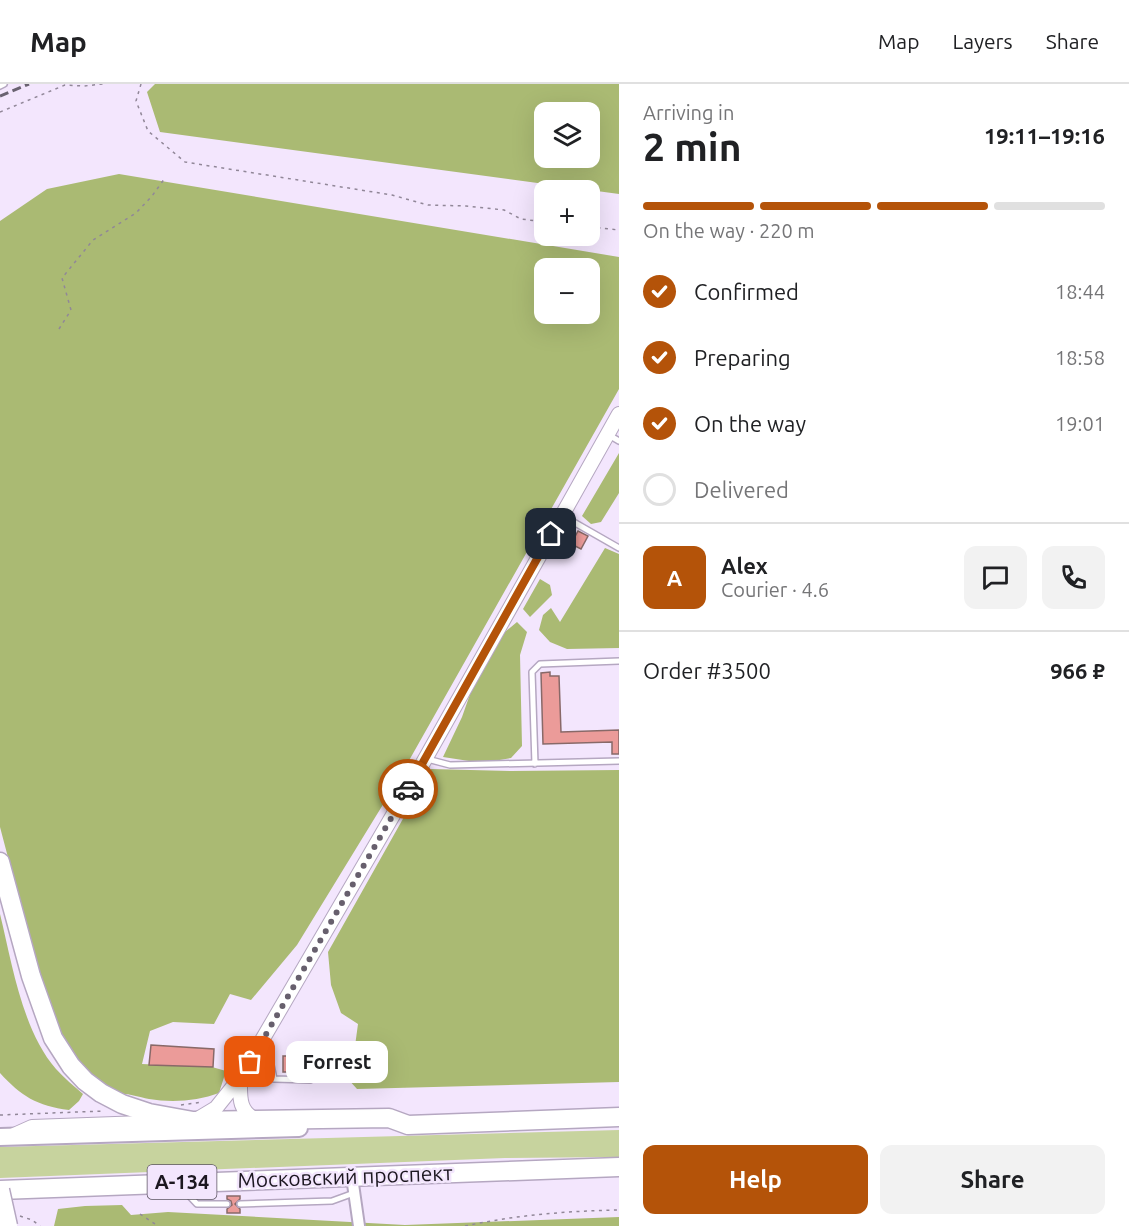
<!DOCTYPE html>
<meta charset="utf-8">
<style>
:root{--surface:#fff;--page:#f2f2f2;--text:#202124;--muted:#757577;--line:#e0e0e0;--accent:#b45309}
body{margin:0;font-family:Ubuntu,sans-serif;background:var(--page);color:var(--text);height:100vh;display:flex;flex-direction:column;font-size:22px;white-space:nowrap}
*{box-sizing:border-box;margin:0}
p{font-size:20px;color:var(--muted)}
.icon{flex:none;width:33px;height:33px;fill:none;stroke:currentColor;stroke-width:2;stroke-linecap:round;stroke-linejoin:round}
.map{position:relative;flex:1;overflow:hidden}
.side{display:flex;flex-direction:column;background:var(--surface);width:510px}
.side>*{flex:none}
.tools{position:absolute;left:534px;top:18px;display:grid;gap:12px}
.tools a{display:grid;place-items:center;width:66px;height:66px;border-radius:12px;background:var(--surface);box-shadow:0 6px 24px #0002;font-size:30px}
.pin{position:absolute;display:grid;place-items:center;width:51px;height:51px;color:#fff;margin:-26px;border-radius:12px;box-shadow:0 3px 9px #0006}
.courier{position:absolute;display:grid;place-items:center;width:60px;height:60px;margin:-30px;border:4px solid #b45309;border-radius:50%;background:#fff;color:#222;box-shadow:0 2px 8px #0007}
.bubble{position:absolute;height:42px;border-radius:12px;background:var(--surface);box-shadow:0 6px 24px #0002;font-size:20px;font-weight:700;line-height:42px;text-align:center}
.head em{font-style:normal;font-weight:700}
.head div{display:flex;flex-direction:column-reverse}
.head{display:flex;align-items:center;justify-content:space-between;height:102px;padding:0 24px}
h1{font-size:39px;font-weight:700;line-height:45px}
.bar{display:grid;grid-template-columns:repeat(4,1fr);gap:9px 6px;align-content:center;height:72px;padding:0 24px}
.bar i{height:8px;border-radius:4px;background:var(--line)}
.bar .selected{background:var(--accent)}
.bar p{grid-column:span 4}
.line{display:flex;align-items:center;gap:15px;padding:0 24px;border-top:2px solid var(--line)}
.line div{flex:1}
.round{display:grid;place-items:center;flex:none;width:63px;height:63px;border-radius:12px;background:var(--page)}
ol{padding:0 24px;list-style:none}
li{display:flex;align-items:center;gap:18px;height:66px}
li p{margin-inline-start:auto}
li .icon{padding:6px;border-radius:50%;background:var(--accent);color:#fff;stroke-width:4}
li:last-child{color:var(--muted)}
li i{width:33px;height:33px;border:3px solid var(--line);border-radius:50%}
.action{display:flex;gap:12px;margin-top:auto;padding:12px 24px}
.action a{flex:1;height:69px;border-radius:12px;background:var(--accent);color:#fff;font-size:24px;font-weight:700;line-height:69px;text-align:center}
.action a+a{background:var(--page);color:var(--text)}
header{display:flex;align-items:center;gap:36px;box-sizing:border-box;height:84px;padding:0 30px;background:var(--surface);border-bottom:2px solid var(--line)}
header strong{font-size:28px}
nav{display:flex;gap:33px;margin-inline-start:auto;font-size:21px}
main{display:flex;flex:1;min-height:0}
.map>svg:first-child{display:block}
.green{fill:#c7d39e}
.forest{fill:#aaba73;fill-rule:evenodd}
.building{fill:#eb9b99;stroke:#886968;stroke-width:1.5}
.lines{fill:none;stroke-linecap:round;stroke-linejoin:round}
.service-casing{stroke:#b5a7c1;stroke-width:8}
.minor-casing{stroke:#b5a7c1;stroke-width:14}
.tertiary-casing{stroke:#b5a7c1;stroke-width:16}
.primary-casing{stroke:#b5a7c1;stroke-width:20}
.trunk-casing{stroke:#b5a7c1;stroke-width:21}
.path{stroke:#918798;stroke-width:1.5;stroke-dasharray:3 4.5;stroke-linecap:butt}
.service{stroke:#fff;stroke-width:5}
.minor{stroke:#fff;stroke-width:10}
.tertiary{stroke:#fff;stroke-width:14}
.primary{stroke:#fff;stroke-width:16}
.trunk{stroke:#fff;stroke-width:18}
.rail{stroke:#696270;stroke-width:3;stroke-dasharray:9 4.5;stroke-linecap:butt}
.trunk-bridge-casing{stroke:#b5a7c1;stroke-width:21;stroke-linecap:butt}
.trunk-bridge{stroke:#fff;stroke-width:18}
.done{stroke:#675f6d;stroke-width:6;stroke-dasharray:0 10.8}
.route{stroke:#b45309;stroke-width:8}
.labels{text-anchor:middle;stroke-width:5;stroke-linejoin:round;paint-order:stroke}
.shield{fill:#f3e6fd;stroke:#5c5562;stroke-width:1.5}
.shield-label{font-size:20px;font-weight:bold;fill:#1c1720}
.street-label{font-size:21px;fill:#1c1720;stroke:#f3e6fd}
</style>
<header>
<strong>Map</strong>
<nav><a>Map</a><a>Layers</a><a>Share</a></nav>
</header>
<main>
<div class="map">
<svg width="619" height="1142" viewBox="0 0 619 1142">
<rect width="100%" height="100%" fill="#f3e6fd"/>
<path class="green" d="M619,1046V1073L505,1074L0,1094V1063Z"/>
<path class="forest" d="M155,0H619V110L160,48L147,8ZM544,28H590V74H544Z
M119,90L619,173V305L398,696L297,861L251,916L230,910L214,940L173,938L150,947L142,980L212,983L226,987L219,1009C198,1017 172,1019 149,1015C137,1013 129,1009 117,1010L82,984L62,955L41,899L0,743V137L47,105ZM544,184H590V230H544Z
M619,369V409L601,438L591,440L582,432Z
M605,464L619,470V564L567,565L550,558L539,546L543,531L551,524L560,538Z
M540,495L550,501L552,511L530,533L523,525Z
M517,538L527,548L520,571L522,662L511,674L482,679L443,673L462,633L474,599L500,552Z
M431,685L511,687L619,686V998L357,1005L338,984L355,962L358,940L341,929L331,901L328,868Z
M0,830C12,879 22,946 56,985C64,994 74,1002 83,1010L79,1017L69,1026C37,1022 21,1012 0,989Z
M122,1121L131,1131L168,1128L405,1141L619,1133V1142H54L58,1125L85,1122Z"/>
<path class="building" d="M578,447L588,452L581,465L571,460Z
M550,588V592H559L561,648L619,646V670H612V658L543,660L541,589Z
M151,961L214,965L213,983L149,981Z
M283,972H313V988H283Z
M227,1112H240V1115L235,1120L240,1125V1129H227V1125L232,1121L231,1117L227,1115Z"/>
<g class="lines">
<g class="service-casing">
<path id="service" d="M0,2L4,0
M607,350L619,357
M563,432L619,464
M427,675L450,681L619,677
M535,680L532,588L540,580L619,577
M251,978L271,981L274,995L310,996
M181,1103L197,1120H227
M240,1120L332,1117L354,1109"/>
</g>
<g class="minor-casing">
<path id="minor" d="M352,1093L359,1142"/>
</g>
<g class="tertiary-casing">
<path id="tertiary" d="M240,994C240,1012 238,1028 257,1036
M196,1036L216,1024L240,994L410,702L619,330
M12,1052L32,1043L171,1038"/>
</g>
<g class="primary-casing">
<path id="primary" d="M0,1053L299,1044"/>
</g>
<g class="trunk-casing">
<path id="trunk" d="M0,778L31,892L53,954L71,982L85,997L101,1009L122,1020L149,1029L193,1037L389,1034L408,1041L619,1033
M0,1106L619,1083"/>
</g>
<path class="path" d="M141,0L136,17L148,47L185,78L392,111L428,121L466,122L504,126L521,135L544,138
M0,28L65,1L84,2L103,0
M590,143L619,146
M59,245L71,226L62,194L93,156L136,129L152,112L165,94
M226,993L229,982
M181,1021L203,1018
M0,1031L104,1027
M140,1130L158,1142
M20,1132L32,1136L40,1142
M465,1142C516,1131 567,1127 619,1126"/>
<use href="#service" class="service"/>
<use href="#minor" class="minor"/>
<use href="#tertiary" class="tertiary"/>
<use href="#primary" class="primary"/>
<use href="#trunk" class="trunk"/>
<path class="rail" d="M0,12L29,0"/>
<g class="trunk-bridge-casing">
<path id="trunk-bridge" d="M0,1106L8,1142"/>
</g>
<use href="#trunk-bridge" class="trunk-bridge"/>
</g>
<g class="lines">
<path class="done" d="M250,978L408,705"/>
<path class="route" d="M408,705L551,450"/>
</g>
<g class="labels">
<rect class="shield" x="147.5" y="1081" width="69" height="34" rx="4.5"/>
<g class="shield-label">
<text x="182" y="1105">А-134</text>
</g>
<g class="street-label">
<text transform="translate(345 1093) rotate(-2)" y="7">Московский проспект</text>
</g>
</g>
</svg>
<div class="tools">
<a><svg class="icon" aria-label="layers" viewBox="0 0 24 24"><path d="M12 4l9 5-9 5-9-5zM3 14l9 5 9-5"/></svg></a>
<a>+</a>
<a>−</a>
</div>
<div class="pin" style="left:250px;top:978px;background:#ea580c"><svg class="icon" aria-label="bag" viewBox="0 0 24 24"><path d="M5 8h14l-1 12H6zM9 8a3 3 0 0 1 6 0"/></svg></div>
<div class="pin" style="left:551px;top:450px;background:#1f2937"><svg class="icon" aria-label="home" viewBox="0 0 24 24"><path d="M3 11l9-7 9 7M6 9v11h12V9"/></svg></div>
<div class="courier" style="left:408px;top:705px"><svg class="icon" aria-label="car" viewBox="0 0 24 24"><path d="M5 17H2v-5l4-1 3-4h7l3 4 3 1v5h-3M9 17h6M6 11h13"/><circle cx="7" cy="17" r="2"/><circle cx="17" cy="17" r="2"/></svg></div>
<div class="bubble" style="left:286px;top:957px;width:102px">Forrest</div>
</div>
<section class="side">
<div class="head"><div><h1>2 min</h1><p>Arriving in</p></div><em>19:11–19:16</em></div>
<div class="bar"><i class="selected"></i><i class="selected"></i><i class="selected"></i><i></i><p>On the way · 220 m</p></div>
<ol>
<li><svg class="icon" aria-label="check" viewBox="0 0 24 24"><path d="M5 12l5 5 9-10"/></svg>Confirmed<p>18:44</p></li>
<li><svg class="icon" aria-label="check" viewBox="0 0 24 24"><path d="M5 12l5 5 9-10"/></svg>Preparing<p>18:58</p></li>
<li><svg class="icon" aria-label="check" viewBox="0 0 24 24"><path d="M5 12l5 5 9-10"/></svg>On the way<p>19:01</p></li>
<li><i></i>Delivered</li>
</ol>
<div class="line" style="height:108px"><b class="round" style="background:var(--accent);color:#fff">A</b><div><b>Alex</b><p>Courier · 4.6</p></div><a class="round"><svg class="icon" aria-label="chat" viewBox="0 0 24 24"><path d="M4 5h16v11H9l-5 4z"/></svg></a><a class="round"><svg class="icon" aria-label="phone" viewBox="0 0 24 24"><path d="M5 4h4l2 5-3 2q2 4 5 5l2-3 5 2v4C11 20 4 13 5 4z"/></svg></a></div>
<div class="line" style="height:78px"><div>Order #3500</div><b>966 ₽</b></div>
<div class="action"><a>Help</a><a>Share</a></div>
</section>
</main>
